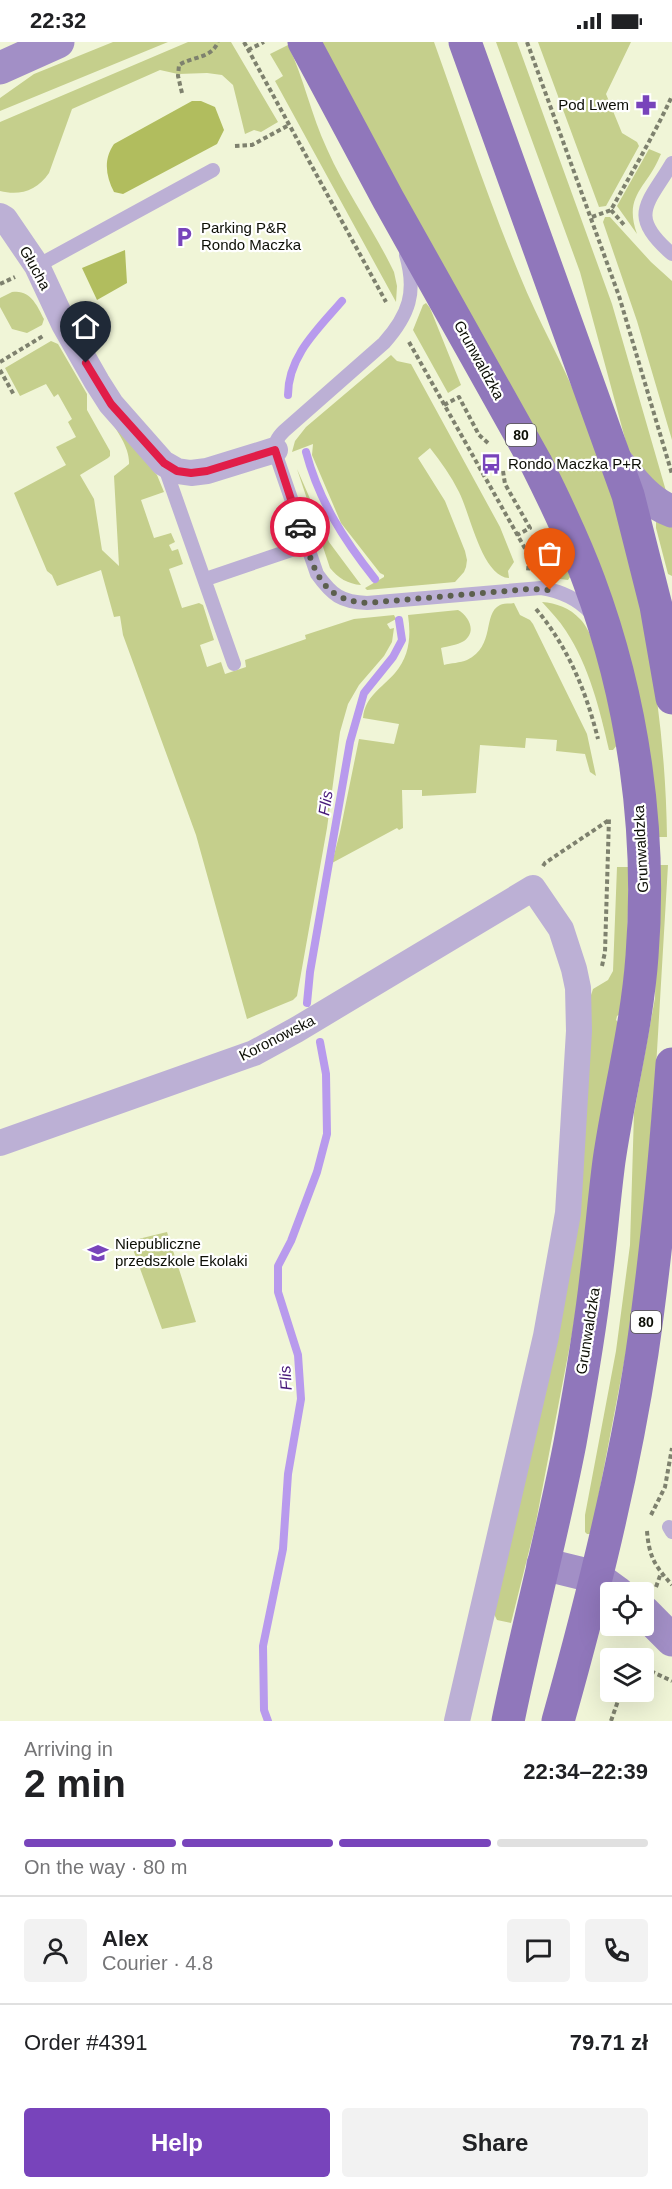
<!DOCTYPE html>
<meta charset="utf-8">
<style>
:root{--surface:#fff;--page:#f2f2f2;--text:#202124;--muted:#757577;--line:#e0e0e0;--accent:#7844bb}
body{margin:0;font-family:Helvetica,sans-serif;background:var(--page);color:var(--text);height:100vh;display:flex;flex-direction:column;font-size:22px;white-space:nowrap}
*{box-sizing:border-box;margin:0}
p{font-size:20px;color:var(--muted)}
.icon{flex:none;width:33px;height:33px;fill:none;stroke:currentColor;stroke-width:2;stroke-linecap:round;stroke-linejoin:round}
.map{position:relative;height:1679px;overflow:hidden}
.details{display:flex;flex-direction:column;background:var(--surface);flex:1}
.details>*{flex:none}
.tools{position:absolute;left:600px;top:1540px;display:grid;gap:12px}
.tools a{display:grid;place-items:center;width:54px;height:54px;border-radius:6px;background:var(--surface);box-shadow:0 6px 24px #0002;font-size:30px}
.pin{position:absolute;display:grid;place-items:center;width:51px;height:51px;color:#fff;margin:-62px -26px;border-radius:50% 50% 50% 0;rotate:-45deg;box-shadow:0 0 6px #0007}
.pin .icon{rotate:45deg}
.courier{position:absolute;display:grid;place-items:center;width:60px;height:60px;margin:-30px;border:4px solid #e11d48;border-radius:50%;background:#fff;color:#222;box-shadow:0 2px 8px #0007}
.head em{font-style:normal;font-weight:700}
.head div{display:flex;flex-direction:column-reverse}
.head{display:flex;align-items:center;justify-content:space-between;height:102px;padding:0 24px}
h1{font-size:39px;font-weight:700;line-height:45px}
.bar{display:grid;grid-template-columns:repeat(4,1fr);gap:9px 6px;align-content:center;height:72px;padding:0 24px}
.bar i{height:8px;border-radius:4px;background:var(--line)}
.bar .current{background:var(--accent)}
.bar p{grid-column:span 4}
.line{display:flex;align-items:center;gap:15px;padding:0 24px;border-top:2px solid var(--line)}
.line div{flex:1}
.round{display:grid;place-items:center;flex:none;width:63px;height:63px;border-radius:6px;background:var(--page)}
.action{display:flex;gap:12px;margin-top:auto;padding:12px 24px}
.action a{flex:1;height:69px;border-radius:6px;background:var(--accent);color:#fff;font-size:24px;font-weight:700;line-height:69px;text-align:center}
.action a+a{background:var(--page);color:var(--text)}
.status{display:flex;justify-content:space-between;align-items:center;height:42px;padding:0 30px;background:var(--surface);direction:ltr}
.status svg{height:16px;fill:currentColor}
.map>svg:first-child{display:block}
.green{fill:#c5cf8c}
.forest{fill:#b1bd5e}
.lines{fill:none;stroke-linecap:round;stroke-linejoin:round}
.stream{stroke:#b89aed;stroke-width:8}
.path{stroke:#7e816e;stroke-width:4;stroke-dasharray:4.5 3;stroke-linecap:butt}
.lane{stroke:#bcb0d5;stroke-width:14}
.street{stroke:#bcb0d5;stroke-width:26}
.secondary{stroke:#a28fc6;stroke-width:33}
.primary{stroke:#9077bb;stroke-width:33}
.done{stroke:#5c5f4e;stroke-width:6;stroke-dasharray:0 10.8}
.route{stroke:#e11d48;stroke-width:8}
.labels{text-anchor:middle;stroke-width:4.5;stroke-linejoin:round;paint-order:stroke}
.shield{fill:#fff;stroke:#555650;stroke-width:1.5}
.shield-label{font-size:14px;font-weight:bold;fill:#0c0e05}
.poi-label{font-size:15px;fill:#0c0e05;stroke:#fff;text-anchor:start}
.street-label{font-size:15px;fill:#0c0e05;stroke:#fff}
.water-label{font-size:16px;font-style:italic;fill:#471979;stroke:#fff}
</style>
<div class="status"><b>22:32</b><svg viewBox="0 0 49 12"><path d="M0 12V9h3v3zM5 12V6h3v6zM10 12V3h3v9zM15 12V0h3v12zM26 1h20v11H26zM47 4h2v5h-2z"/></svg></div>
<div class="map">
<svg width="672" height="1679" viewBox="0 0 672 1679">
<rect width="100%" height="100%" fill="#f0f5d7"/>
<path class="green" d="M113,0H168L0,69V56L34,32Z
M188,0H231L278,80L261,90L254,88L245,92L233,43L222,33L207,31L178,32L160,28L72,67L49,131C37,149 19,154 0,149V80Z
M321,0H434C462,78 488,157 520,234C538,279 563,321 581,366C635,501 665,649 667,795H657L640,665L367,88Z
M496,0H517L612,262L668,456L638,432L627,404L580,230Z
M538,0H631L606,52L622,91L637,100L639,104L606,164L599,165Z
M288,3C304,36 311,73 327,107C346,150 374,188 394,230L397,244L396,260L275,39L283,34L270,12Z
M649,107L661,112L660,114C647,146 623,153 637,192L617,164Z
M605,175H610L651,220L672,239V398L637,279L603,180Z
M12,250C30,247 37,263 44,277L42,283L27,291L12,287L0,265V256Z
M426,261L430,266L461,343L448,351L413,288L423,263Z
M51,299L58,302L87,352V368L110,409V414L108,416L80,433L94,457L102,508L119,524L114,434L129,422C130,406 117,389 109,376L157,433L164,450L141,458L154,496L171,491L175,500L169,503L172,509L178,507L183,522L169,527L182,566L199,561L203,563L214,598L200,603L207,625L221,620L225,632L246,625L245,618L306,597L305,593L354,577L394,573L396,577L387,582L390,587L394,586L392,600L384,614L359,643L348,662L340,690L327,786L297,954L293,958L247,977L196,793L123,593L120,574L114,575L101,528L57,544L52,533L47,529L14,451L66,423L56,405L76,395L68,380L72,377L58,352L54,355L46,342L20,354L5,326Z
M391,313L397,319L411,322L500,485L514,520L508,529L509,536C482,535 470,471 459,450C451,434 441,420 430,406L418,416L445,459L465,509L467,518L466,525L464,530L455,540L367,548L365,546L384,535V533L380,531L341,481L312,413L313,402L292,410L295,399L306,385Z
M297,427L329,500L361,543C348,542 338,536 330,526Z
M656,480L672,483V534L668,532L656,486Z
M541,489L569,531L570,535L568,538L537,534L538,515L530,496Z
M542,560C556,561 570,566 580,577C601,598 610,672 617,703L613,708H609C600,668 589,624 566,589C559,578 550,569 542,560Z
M514,561L520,573L530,578L533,582L587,692L596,734L590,730L585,712L556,709L557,698L526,696L525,706L480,703L476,751L422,754V748H402L403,786L399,788L397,786L332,821L340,790L359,697L394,702L399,682L363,676C365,654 382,646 395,631C410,614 411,593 408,573L458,568C469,574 477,590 464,599C458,603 448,604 441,606L444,623C451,621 460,621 467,618C496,604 482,572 500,563C503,561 510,562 514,561Z
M658,823H668L656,1026L645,1160L631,1284L593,1483L590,1492H587L585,1490V1473L616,1309L630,1203L634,1071L655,956Z
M617,825H629L627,909L620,972L617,974L616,978L619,981L573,1287L535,1485L511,1581L497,1578L494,1572L590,956L593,947L608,938L613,929Z
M167,1190L196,1280L162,1287L130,1199Z"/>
<path class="forest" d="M192,59H201L215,65L224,88L217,102L123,152L114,150C106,134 103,118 114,102Z
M125,208L127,241L97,258L82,226Z"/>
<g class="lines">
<path class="stream" d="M288,353C288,314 318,287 342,259
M306,410C319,459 344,498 375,537
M307,961L310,930L350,700L364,651L393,615L402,598L399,578
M268,1679L264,1668L263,1604L283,1507L288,1432L301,1357L298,1313L278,1250V1224L291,1199L317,1130L327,1092L326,1032L320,1000"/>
<path class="path" d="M244,0L386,260
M527,0L619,254L672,432
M248,8L264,0
M182,51L178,34L179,23C193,14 211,17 218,0
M235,104L252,103L289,83
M611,168L625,184
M592,175L611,168C632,130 654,93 672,54
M0,242L15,235
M409,300L527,510L529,518L528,529
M0,320L43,294
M0,328L14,353
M444,363L459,355L479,393L488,401
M503,429L505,442L530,486L517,493
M536,567C568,605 586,649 598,697
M543,824L545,821L609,778
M602,924L605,910L609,776
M651,1473L665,1445L672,1406
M647,1489C649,1515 655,1524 672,1543
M656,1545L661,1531
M635,1617L640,1607
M602,1625L610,1628
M644,1626L672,1639
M611,1679L621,1650"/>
<path class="lane" d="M672,121C649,161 626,173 672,212
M406,213C417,250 409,273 384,301L284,389C277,396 275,400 275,410L317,532C332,553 341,560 367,561L541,546C561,549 577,556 591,571
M37,224L213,128
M164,423L234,622
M206,537L306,503
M669,1485L672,1490"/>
<path class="street" d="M0,174L5,177L37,224L64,282L97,340L111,362L163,421L177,429L191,431L207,429L275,408
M0,1101L254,1011L296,988L533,846L561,887L574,927L578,946L579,989L568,1171L546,1294L457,1679"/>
<path class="secondary" d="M0,26L58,0
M616,419C632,438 648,461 672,469
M543,1522L596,1535L618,1551
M644,1570L672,1598"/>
<path class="primary" d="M304,0L388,157L536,421C555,459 574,498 589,539C633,657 652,789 642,914C637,984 619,1050 609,1119C604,1157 601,1196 596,1235C590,1290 580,1346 570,1401C552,1494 527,1586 508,1679
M465,0L628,453L656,564L672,656
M558,1679C592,1558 623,1435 642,1311C656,1215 665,1119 672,1022"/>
</g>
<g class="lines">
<path class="done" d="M300,485C314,525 318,558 367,561L529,547L550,548"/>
<path class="route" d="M86,321L111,362L164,421L177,429L191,431L207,429L275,408L300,485"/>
</g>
<defs>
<g id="pharmacy-bare" transform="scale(1.62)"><path d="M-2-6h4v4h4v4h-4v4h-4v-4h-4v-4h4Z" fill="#7844bb" stroke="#fff" stroke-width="2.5" paint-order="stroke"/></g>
<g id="parking-bare" transform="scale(1.62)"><path d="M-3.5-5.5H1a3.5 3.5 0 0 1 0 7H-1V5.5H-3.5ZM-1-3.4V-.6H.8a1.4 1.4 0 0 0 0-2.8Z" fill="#7844bb" stroke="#fff" stroke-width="2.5" paint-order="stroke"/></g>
<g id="bus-bare" transform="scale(1.62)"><path d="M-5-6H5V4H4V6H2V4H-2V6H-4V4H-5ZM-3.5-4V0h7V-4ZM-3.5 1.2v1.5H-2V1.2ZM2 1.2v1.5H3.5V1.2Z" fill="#7844bb" stroke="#fff" stroke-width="2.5" paint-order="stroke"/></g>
<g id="school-bare" transform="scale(1.62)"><path d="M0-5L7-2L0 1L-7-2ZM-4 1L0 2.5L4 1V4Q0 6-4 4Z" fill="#7844bb" stroke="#fff" stroke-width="2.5" paint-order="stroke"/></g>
</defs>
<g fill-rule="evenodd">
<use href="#pharmacy-bare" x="646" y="63"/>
<use href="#parking-bare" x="184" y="195"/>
<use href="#bus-bare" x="491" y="422"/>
<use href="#school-bare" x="98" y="1211"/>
</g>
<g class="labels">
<g class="shield">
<rect x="506" y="382" width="30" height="22" rx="4.5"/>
<rect x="631" y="1269" width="30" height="22" rx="4.5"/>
</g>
<g class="shield-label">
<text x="521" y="398">80</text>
<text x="646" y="1285">80</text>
</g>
<g class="poi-label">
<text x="629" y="68" text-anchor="end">Pod Lwem</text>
<text x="201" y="191">Parking P&amp;R<tspan x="201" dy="17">Rondo Maczka</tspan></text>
<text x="508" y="427">Rondo Maczka P+R</text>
<text x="115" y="1207">Niepubliczne<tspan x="115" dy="17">przedszkole Ekolaki</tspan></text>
</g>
<g class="street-label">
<text transform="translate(35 226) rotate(61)" y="5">Głucha</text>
<text transform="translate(479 318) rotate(61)" y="5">Grunwaldzka</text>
<text transform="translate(641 807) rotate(-93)" y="5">Grunwaldzka</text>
<text transform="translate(277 996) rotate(-27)" y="5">Koronowska</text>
<text transform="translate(588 1289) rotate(-81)" y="5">Grunwaldzka</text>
</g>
<g class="water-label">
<text transform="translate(325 761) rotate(-81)" y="6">Flis</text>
<text transform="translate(285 1336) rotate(-94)" y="6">Flis</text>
</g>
</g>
</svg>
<div class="tools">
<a><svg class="icon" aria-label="locate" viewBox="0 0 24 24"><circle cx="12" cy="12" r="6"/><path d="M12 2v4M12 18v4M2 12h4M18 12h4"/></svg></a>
<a><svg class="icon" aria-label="layers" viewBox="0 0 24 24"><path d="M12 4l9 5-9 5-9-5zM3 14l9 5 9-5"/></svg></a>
</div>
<div class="pin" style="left:550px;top:548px;background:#ea580c"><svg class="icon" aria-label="bag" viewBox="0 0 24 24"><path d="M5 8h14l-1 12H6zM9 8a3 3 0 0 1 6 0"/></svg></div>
<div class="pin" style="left:86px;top:321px;background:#1f2937"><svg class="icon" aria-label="home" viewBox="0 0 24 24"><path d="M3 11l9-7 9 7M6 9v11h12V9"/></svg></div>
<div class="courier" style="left:300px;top:485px"><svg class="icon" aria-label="car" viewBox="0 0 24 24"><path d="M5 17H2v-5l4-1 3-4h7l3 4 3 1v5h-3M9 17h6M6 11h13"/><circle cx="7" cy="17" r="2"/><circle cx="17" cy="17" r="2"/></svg></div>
</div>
<section class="details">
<div class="head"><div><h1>2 min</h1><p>Arriving in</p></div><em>22:34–22:39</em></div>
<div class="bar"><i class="current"></i><i class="current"></i><i class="current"></i><i></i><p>On the way · 80 m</p></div>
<div class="line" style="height:108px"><a class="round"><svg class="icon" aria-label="person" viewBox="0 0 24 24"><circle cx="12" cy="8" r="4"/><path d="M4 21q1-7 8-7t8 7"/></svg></a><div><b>Alex</b><p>Courier · 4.8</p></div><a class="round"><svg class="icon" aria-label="chat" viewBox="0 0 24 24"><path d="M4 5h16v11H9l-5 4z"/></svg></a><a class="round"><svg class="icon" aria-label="phone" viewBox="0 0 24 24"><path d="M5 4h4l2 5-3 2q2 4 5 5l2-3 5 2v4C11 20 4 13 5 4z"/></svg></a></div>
<div class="line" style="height:78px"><div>Order #4391</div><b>79.71 zł</b></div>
<div class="action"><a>Help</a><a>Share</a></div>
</section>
